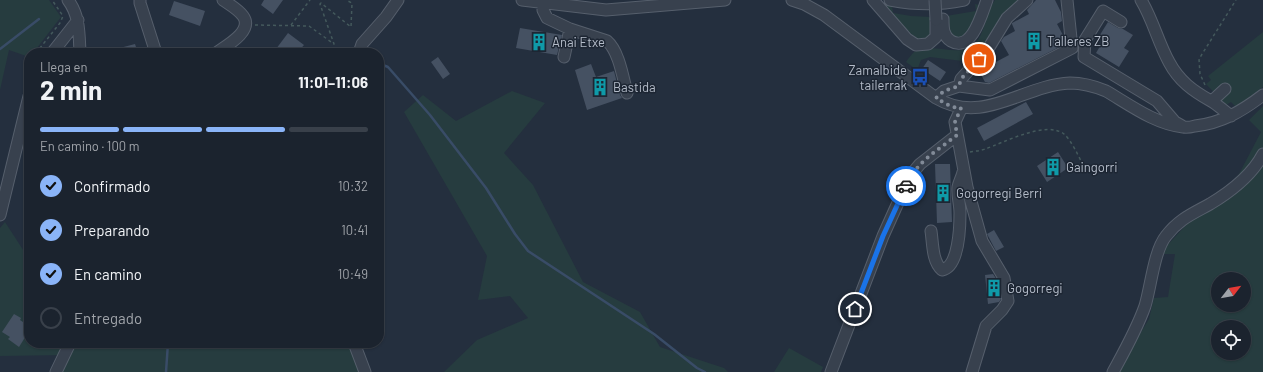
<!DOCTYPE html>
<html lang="es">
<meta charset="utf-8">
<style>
:root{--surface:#1b232e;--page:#282f3a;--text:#f1f3f6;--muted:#a0a4aa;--line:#39404a;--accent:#8ab4f8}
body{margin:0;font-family:Barlow,sans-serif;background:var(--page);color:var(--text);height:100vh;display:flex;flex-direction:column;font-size:15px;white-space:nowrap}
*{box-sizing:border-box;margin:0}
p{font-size:13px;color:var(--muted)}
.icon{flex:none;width:22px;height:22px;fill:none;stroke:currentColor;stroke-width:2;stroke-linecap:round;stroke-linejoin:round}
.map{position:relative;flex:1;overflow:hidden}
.panel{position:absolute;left:24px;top:48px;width:360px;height:300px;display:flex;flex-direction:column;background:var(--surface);border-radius:16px;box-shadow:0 1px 3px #0004,0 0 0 1px var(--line)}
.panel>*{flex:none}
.needle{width:26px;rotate:59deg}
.tools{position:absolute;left:1211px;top:272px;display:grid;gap:8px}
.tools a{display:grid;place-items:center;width:40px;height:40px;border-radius:50%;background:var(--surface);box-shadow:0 1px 3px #0004,0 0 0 1px var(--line);font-size:20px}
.pin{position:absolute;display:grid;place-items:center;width:34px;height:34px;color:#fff;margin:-17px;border:2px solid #fff;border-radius:50%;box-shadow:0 1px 4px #0007}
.courier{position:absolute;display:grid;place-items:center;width:40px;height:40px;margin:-20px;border:3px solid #1a73e8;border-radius:50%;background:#fff;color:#222;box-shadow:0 1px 5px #0007}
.overview em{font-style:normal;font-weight:700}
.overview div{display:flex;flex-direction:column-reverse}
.overview{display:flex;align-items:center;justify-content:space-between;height:68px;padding:0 16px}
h1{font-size:26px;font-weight:700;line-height:30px}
.bar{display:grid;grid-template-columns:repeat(4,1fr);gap:6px 4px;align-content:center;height:48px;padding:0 16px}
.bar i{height:5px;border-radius:3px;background:var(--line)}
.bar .on{background:var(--accent)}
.bar p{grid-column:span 4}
ol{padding:0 16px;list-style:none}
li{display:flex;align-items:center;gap:12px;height:44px}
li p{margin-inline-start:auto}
li .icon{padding:4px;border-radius:50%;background:var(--accent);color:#111;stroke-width:4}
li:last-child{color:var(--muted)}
li i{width:22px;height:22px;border:2px solid var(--line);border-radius:50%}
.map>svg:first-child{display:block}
.green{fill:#263c3f;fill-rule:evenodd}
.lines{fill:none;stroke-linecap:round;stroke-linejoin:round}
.stream{stroke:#394c67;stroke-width:2.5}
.building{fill:#455162}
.minor-casing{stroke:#565f6c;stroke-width:13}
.path{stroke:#44595c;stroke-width:1.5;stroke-dasharray:3 3;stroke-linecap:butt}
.minor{stroke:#38414e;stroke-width:11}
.minor-bridge-casing{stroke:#565f6c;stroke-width:13;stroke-linecap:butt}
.minor-bridge{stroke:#38414e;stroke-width:11}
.done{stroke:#828b98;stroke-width:4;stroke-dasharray:0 7.2}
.route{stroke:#1a73e8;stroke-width:5}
.labels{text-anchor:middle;stroke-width:3;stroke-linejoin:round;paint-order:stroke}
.poi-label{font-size:13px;fill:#b4bcc9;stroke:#1d2633;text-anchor:start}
</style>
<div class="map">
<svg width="1263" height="372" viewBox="0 0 1263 372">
<rect width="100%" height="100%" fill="#242f3e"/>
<path class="green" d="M0,0H49L61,17L33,53H29V57L9,50L0,90Z
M995,0H1019L999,19L990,38L973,58L962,61L930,57L921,60L917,70L906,62C908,59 911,55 914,52C916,51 920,50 922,49C938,46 956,54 969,48C986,39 984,14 995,0Z
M881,3L892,6L893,13L911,16L931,17C932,31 935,39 917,39L906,29Z
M975,4L979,5L980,7C977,15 962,50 950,34C947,30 947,21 946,16L976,11Z
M1263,32V87L1236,107L1231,102L1226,105L1206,84L1211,80L1208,76Z
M512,91L545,103L504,153L533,185L583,282L640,312L660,347L724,368L728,372H444L477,340L528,318L510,296L478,300L487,256L404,112L423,95L456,121Z
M1263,106V372H1120L1130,350L1149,319L1154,298L1168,297L1175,254H1162L1163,250L1187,224L1192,214L1229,185L1239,174L1261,132L1249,120ZM1218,279H1244V305H1218ZM1218,327H1244V353H1218Z
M5,222L29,259V343H357L370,372H60L67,355L0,356V228Z
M789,348L823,367L821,372H774Z"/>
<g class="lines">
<path class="stream" d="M0,49L39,19
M383,65L388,67L430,115L486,188L515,234L528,251L654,334L697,368L705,372
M166,372L168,343"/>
</g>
<path class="building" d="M264,0H283L273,14L261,5Z
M1036,0H1055L1061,12L1062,21L1057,24L1064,37L1065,44L989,83L985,82L979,71L1009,55L1001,41L1004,37L1015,31L1012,24V23L1029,14L1027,10Z
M174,1L205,11L200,26L169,15Z
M1108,22L1118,28L1123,29L1133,35L1124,48L1129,51L1119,67L1096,53L1103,41L1098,38Z
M520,28L562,35L557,55L516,48Z
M288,33L304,45L297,53H281L276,49Z
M135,44L138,53H112V50Z
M438,57L450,74L443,79L431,62Z
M928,60L946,72L940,81L922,69Z
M591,64L596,77L614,71L620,95L622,98L587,110L575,70Z
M1026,102L1033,114L984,141L977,128Z
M1058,152L1068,168L1047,182L1037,166Z
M935,164H950L952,222L937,223Z
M994,230L1004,247L996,251L987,234Z
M993,274L997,280L1001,299L999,302L988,304L985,275Z
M14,314L21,318L20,320L29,326V331L19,347L8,339L10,337L2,332Z"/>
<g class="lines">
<g class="minor-casing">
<path id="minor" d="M68,0C80,16 79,34 80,53
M140,0V3L156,53
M522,0L606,10L725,0
M792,0L804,4L824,15L936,98C983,126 1023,85 1070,83C1082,83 1094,86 1106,91C1130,105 1155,124 1183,127C1187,128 1191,127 1195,126C1222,123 1242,111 1263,95
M873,0L907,39L916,45L928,44L936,37V20
M890,0C917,5 938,5 964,0
M1141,0C1153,20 1158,42 1169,62C1179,81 1193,91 1211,101C1218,105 1224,111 1231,116
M543,3V10L547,18L570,29L607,41C619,51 623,78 627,93
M943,19C943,28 943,36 951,41C972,53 982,13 987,0
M1121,22L1103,11L1085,40L1084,57L1157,101L1175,122L1182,126
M52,53L78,20
M216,53C226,46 254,31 243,16C238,9 230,5 223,0
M359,53L362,44L386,17L398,0
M564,57L570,29
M959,86L961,79L988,49L1007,18L1027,0
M936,98L944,91L959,86L990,90L1072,48L1067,0
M1212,101L1225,89
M961,109L955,122L967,187L982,241L1004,278L1008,301L1002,310L986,326L972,372
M0,215L29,96
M931,231C933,244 932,261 942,270C959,267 960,226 960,213C960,204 957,195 958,187C959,182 962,177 963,172
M354,343L365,372
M56,372L70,343
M831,372L883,236L910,176L920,164L957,135
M1113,372C1125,350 1137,329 1145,306C1151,286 1154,251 1166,236C1179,219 1192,214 1210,204C1230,192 1252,175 1263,154"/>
</g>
<path class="path" d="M255,25L309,26L334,44L320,4L321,3L351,27L352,3L346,0
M291,25L310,0
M36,53L60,23L63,16L52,0
M1205,85L1200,74L1199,59L1236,0
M970,152C975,151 980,151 985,149C1003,143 1046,120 1064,134C1071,140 1078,155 1082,163"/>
<use href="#minor" class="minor"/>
<g class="minor-bridge-casing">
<path id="minor-bridge" d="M935,0L936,20"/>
</g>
<use href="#minor-bridge" class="minor-bridge"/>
</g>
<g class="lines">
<path class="done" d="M906,186C916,162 937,151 957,135L955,122L961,108L952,107L936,98L944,91L959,86L961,79L979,59"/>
<path class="route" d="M855,309L883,236L906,186"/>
</g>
<defs>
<g id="building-bare" transform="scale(1.38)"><path d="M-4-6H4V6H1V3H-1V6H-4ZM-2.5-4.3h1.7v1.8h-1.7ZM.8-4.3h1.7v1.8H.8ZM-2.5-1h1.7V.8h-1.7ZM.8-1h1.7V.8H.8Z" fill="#0f9aa8" stroke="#1d2633" stroke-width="2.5" paint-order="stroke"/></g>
<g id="bus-bare" transform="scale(1.38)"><path d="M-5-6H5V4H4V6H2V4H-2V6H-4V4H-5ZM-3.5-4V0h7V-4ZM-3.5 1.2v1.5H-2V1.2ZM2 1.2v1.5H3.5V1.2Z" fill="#1a4fb4" stroke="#1d2633" stroke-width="2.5" paint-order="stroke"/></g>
</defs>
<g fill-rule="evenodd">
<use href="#building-bare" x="1034" y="41"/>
<use href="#building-bare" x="539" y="42"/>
<use href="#bus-bare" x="920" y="77"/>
<use href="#building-bare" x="600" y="87"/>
<use href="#building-bare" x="1053" y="167"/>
<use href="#building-bare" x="943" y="193"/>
<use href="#building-bare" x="994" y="288"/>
</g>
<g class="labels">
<g class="poi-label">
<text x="1047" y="46">Talleres ZB</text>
<text x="552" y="47">Anai Etxe</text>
<text x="907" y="75" text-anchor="end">Zamalbide<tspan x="907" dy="15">tailerrak</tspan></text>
<text x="613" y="92">Bastida</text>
<text x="1066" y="172">Gaingorri</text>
<text x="956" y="198">Gogorregi Berri</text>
<text x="1007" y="293">Gogorregi</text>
</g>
</g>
</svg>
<div class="tools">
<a><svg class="needle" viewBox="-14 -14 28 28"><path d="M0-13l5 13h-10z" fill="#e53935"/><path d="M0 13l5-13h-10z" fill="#a0a4aa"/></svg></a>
<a><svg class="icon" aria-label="locate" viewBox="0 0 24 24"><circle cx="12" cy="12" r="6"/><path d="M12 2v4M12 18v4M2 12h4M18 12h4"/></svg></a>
</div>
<div class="pin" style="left:979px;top:59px;background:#ea580c"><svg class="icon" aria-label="bag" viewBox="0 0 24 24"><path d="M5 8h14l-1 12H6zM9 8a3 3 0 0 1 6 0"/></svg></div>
<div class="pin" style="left:855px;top:309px;background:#1f2937"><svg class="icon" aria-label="home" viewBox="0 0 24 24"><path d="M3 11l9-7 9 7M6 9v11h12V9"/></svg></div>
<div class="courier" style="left:906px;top:186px"><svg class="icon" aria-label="car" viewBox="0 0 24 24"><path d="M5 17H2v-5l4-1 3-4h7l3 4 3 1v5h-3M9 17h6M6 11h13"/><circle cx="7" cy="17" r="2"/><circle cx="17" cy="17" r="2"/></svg></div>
<section class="panel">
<div class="overview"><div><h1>2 min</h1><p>Llega en</p></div><em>11:01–11:06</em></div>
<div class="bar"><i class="on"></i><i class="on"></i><i class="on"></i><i></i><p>En camino · 100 m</p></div>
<ol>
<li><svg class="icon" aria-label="check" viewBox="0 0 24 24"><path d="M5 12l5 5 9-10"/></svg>Confirmado<p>10:32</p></li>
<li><svg class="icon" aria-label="check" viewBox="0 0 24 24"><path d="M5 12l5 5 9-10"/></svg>Preparando<p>10:41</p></li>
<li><svg class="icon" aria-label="check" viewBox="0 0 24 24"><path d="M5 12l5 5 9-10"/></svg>En camino<p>10:49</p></li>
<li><i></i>Entregado</li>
</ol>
</section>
</div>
